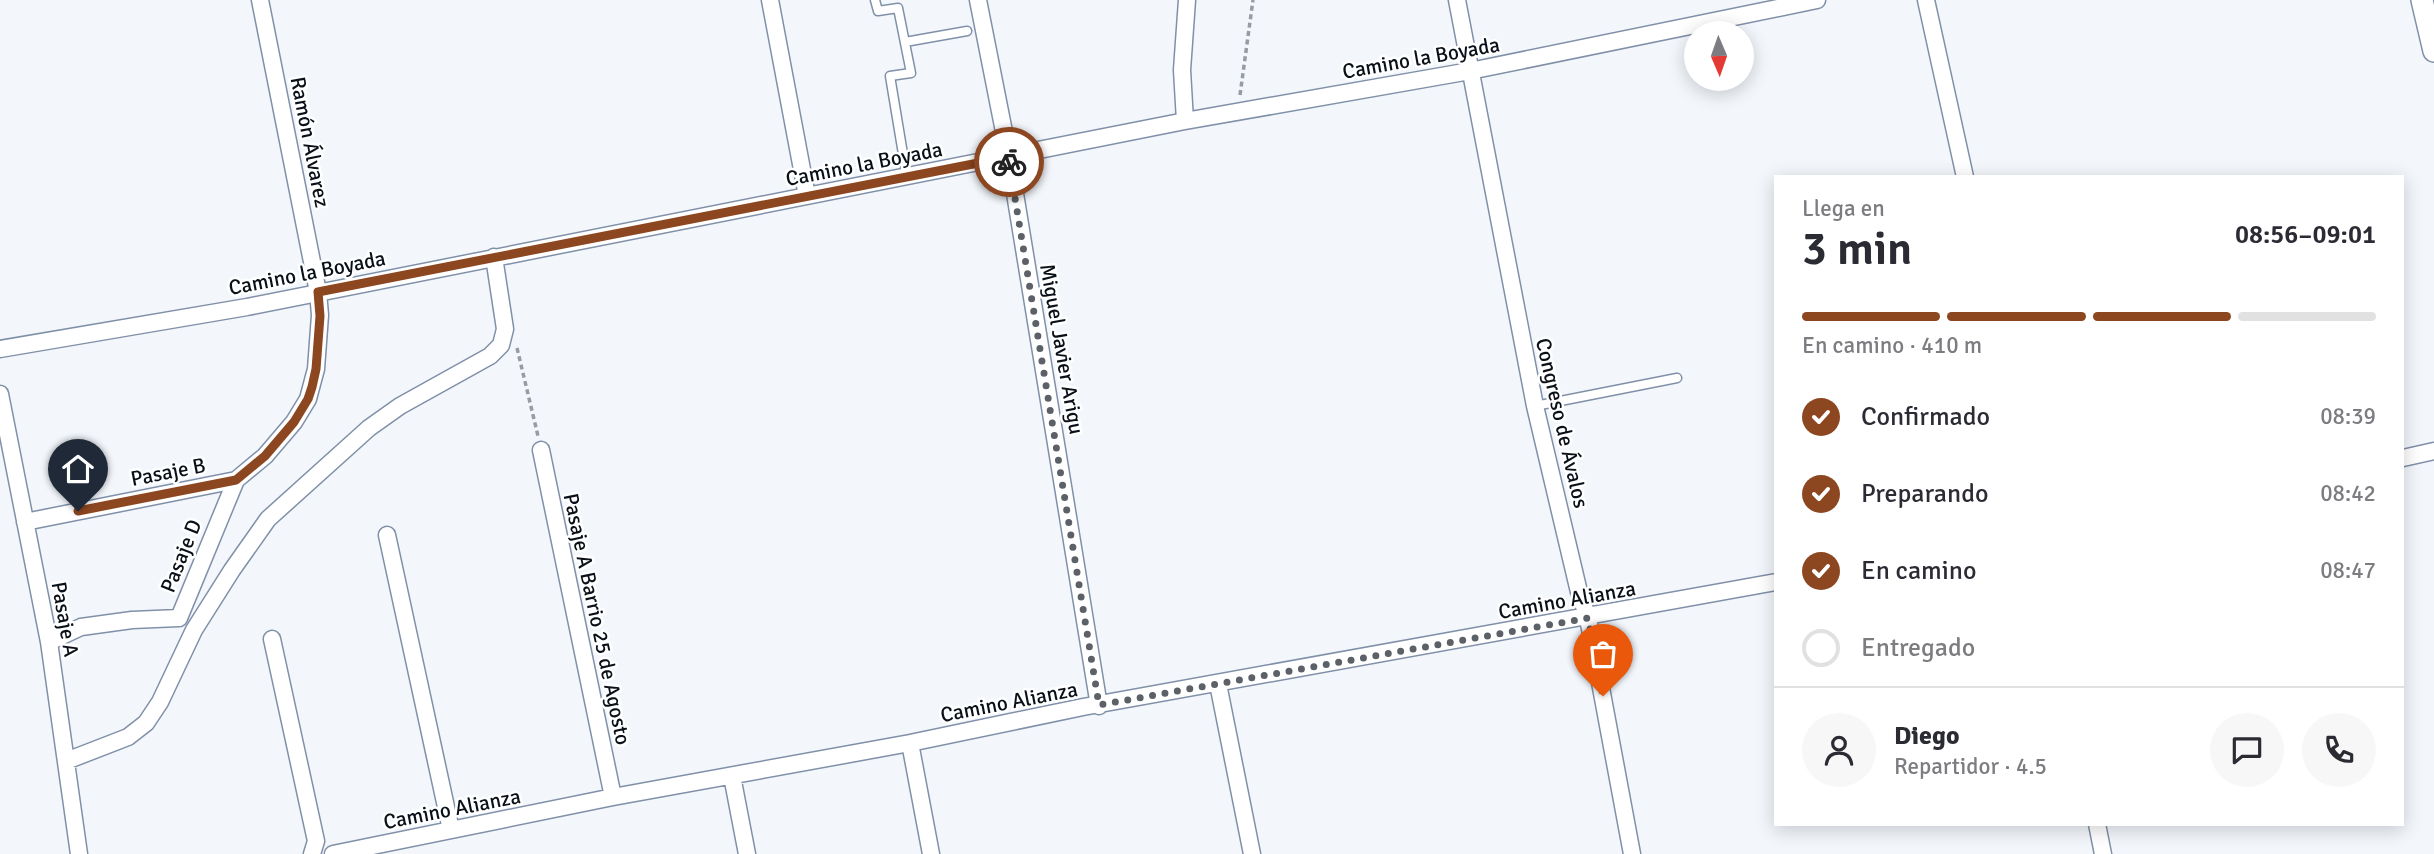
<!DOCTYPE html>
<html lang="es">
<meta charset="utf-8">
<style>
:root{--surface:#fff;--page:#f7f7f7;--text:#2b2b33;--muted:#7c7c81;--line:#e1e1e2;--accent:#8c4620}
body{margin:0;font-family:Signika,sans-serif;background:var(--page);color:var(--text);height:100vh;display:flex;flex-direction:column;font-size:26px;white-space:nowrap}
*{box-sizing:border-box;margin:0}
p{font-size:23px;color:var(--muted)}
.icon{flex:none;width:38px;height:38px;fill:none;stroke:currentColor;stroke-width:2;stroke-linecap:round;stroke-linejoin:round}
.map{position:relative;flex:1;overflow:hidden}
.drawer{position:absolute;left:1774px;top:175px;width:630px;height:651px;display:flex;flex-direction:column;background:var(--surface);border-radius:0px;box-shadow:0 4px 18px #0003}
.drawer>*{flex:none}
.needle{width:46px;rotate:178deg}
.buttons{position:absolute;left:1684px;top:21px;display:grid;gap:14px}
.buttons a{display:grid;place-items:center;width:70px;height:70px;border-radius:50%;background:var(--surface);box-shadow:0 4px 18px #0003;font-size:35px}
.pin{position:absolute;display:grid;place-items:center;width:60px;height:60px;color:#fff;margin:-72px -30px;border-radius:50% 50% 50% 0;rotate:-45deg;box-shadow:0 0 7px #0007}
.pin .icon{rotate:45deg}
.courier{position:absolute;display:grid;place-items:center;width:70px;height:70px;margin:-35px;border:5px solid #8c4620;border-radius:50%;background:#fff;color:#222;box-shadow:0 2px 9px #0007}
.head em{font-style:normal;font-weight:600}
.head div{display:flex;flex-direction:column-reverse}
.head{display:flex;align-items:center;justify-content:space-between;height:119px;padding:0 28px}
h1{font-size:46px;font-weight:600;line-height:52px}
.bar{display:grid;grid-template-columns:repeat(4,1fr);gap:10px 7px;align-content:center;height:84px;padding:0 28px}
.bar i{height:9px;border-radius:5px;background:var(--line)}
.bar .active{background:var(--accent)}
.bar p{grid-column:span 4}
.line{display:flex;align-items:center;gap:18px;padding:0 28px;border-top:2px solid var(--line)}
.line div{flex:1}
.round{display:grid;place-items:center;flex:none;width:74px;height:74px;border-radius:37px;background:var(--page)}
ol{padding:0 28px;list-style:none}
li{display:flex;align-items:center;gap:21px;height:77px}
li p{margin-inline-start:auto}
li .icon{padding:7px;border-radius:50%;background:var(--accent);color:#fff;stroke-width:4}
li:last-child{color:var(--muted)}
li i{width:38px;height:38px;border:4px solid var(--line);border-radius:50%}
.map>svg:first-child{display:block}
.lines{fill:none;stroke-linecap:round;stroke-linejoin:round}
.lane-casing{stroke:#8090a8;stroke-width:11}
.street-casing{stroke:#8090a8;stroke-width:19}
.secondary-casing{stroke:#8090a8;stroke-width:24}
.path{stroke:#979ca2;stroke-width:3.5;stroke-dasharray:5 3.5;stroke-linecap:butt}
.lane{stroke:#fff;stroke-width:8}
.street{stroke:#fff;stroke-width:16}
.secondary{stroke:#fff;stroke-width:21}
.done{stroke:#5c6168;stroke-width:7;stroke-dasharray:0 12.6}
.route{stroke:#8c4620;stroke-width:9}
.labels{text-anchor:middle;stroke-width:5;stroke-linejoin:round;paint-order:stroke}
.street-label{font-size:21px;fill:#0a1018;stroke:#fff}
</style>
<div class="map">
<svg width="2434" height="854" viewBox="0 0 2434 854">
<rect width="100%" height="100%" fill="#f3f7fc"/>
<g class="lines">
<g class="lane-casing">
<path id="lane" d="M875,0L878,11L898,8L911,73L890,76L907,178
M905,42L967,31
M1535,406L1677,378"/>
</g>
<g class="street-casing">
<path id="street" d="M770,0L807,196
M978,0L1009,157L1099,706
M1457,0L1535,406L1579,592L1588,618L1632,854
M1926,0L1965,177
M1185,121L1182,70L1187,0
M0,349L247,307L1185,121L1470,71L1817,0
M0,394L49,642L79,854
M541,450L613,797
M2403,458L2434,451
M25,522L236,480
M387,535L451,830
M179,618L236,480L265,456L294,422L308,399L316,369L320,315L318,292L260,0
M272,639L316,841L312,854
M49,642L81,627L132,620L179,618
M1218,684L1252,854
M910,743L931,854
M66,761L128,737L146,723L160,702L194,630L232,570L268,519L369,428L400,406L490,356L501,345L505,329L494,257
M732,776L747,854
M2097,824L2103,854
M333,854L613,797L910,743L1083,707L1776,582"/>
</g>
<g class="secondary-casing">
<path id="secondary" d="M2422,0L2434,51"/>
</g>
<path class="path" d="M1240,95L1253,0
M517,348L538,436"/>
<use href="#lane" class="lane"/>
<use href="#street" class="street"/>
<use href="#secondary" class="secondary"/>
</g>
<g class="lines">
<path class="done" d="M1009,162L1099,705L1588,618L1603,696"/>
<path class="route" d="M78,511L236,480L265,456L294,422L308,399L312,387L316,369L320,316L318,292L1009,157V162"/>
</g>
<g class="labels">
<g class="street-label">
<text transform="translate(1421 58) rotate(-10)" y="7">Camino la Boyada</text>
<text transform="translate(310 142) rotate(79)" y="7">Ramón Álvarez</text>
<text transform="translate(864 164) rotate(-11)" y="7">Camino la Boyada</text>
<text transform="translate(307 273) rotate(-11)" y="7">Camino la Boyada</text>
<text transform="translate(1062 349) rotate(80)" y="7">Miguel Javier Arigu</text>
<text transform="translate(1562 423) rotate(77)" y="7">Congreso de Ávalos</text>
<text transform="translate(168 472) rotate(-11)" y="7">Pasaje B</text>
<text transform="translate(181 556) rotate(-68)" y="7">Pasaje D</text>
<text transform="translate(1567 600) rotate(-10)" y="7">Camino Alianza</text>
<text transform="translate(65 619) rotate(80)" y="7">Pasaje A</text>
<text transform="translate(597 619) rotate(78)" y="7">Pasaje A Barrio 25 de Agosto</text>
<text transform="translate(1009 702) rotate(-11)" y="7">Camino Alianza</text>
<text transform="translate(452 809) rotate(-11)" y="7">Camino Alianza</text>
</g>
</g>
</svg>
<div class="buttons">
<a><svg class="needle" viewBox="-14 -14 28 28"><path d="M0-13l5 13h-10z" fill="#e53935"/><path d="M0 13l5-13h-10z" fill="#7c7c81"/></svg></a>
</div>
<div class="pin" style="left:1603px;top:696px;background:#ea580c"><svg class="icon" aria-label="bag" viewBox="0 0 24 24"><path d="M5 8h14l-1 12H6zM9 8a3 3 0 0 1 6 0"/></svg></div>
<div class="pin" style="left:78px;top:511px;background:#1f2937"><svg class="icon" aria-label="home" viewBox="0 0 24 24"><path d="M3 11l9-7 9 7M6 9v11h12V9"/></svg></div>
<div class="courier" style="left:1009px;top:162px"><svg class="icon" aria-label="bike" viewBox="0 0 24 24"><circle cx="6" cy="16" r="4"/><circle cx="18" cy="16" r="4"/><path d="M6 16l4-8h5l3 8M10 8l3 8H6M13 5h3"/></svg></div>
<section class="drawer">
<div class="head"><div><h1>3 min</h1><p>Llega en</p></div><em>08:56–09:01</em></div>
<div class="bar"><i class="active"></i><i class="active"></i><i class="active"></i><i></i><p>En camino · 410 m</p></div>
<ol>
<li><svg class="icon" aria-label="check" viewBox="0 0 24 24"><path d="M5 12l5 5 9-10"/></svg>Confirmado<p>08:39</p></li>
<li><svg class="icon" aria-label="check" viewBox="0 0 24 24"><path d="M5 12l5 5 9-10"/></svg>Preparando<p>08:42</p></li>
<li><svg class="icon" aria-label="check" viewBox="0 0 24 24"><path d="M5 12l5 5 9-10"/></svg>En camino<p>08:47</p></li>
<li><i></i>Entregado</li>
</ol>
<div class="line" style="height:126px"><a class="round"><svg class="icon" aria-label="person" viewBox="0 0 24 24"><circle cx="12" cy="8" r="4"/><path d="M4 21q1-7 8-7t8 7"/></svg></a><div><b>Diego</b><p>Repartidor · 4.5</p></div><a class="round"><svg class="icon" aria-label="chat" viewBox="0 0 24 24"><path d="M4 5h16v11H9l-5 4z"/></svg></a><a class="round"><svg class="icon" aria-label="phone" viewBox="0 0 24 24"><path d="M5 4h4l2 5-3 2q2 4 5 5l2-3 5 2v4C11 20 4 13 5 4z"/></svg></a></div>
</section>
</div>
